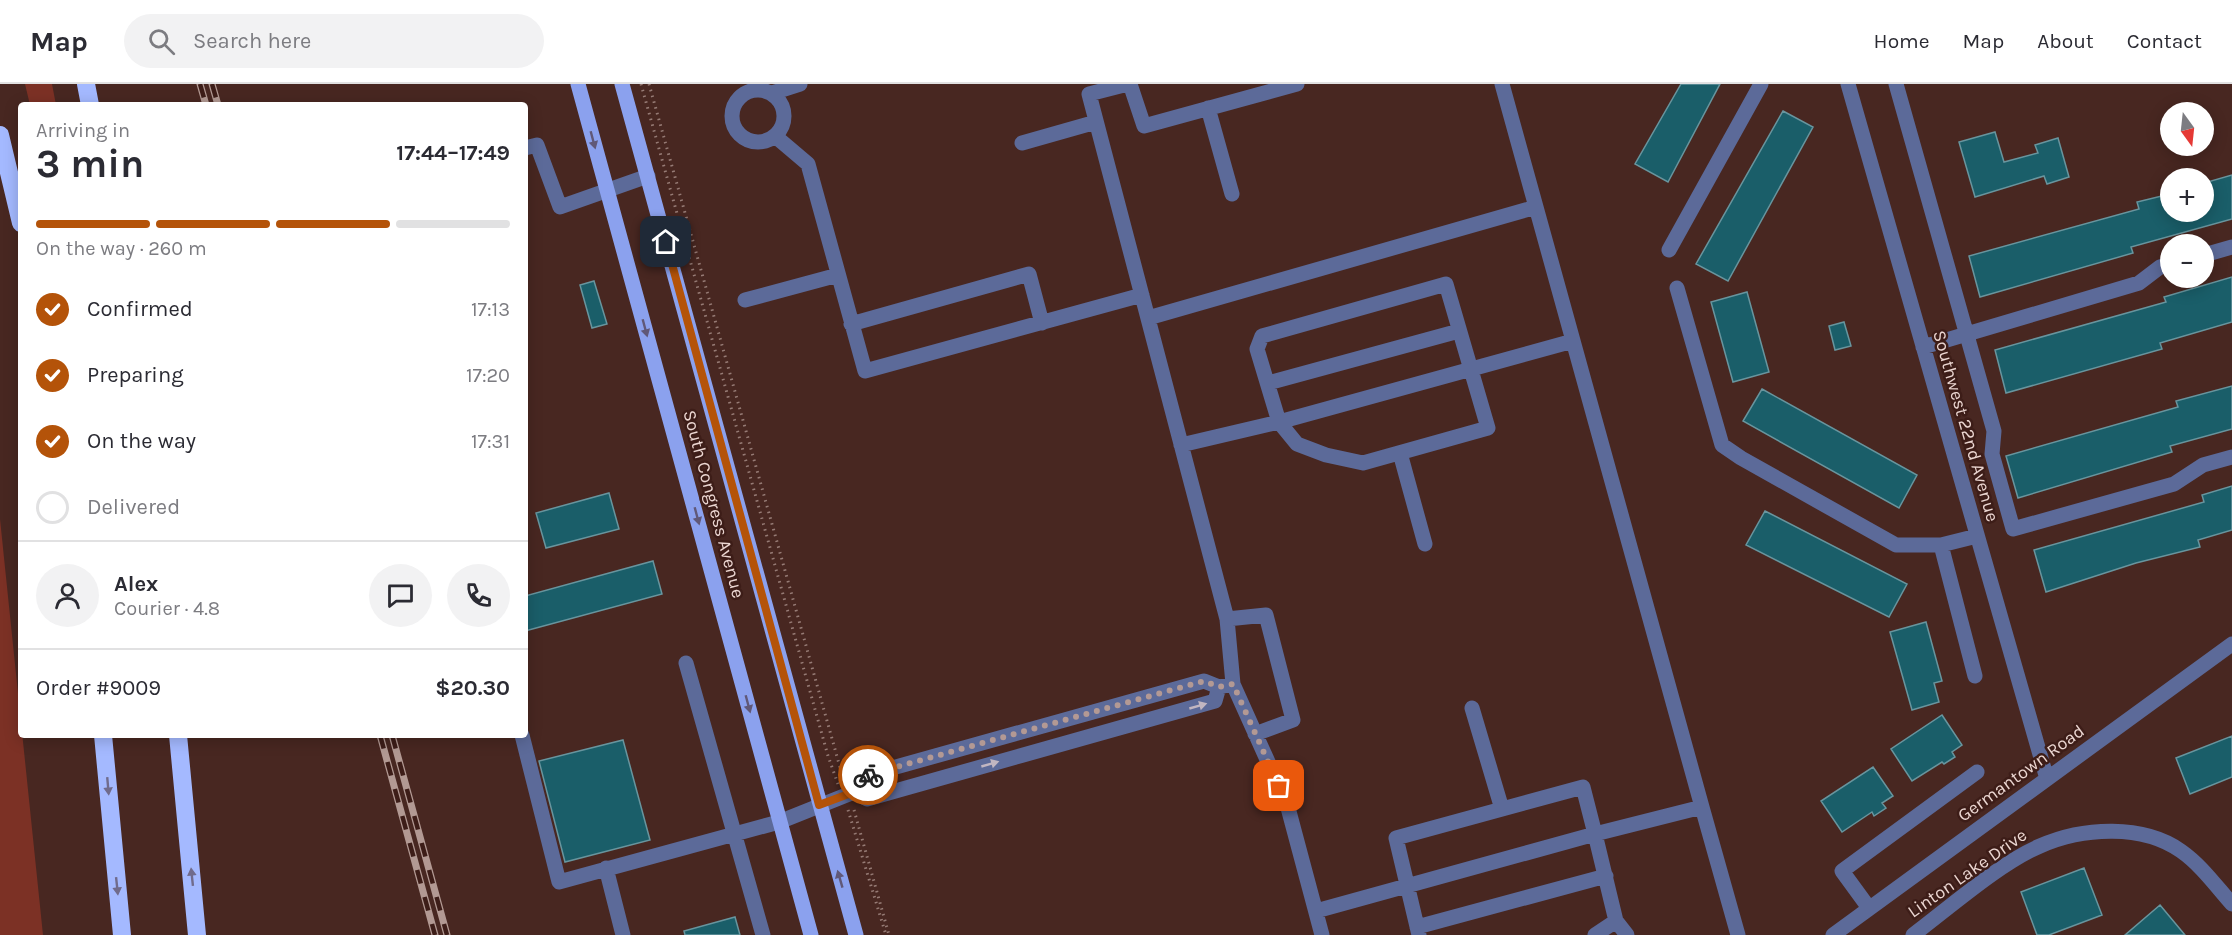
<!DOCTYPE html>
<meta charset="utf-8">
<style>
:root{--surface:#fff;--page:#f2f2f3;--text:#2b2b33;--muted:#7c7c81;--line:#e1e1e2;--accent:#b45309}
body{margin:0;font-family:Karla,sans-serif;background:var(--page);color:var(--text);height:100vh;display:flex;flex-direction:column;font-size:22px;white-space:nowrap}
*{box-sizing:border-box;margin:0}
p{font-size:20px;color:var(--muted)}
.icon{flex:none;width:33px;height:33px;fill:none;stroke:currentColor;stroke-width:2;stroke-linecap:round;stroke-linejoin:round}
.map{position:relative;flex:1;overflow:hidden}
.panel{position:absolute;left:18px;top:18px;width:510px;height:636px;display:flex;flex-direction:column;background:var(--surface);border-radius:6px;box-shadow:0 3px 15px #0003}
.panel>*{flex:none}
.needle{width:39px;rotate:165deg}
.fabs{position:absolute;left:2160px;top:18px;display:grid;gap:12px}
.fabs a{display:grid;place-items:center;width:54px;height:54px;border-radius:50%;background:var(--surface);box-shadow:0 3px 15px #0003;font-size:30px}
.pin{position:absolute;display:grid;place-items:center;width:51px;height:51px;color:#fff;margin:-26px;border-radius:12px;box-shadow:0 3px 9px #0006}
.courier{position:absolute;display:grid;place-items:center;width:60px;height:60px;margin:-30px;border:4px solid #b45309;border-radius:50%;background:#fff;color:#222;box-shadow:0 2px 8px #0007}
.head em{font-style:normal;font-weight:700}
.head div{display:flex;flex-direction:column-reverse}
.head{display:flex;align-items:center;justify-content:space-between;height:102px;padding:0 18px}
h1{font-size:39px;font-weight:700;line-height:45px}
.bar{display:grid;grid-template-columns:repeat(4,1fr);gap:9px 6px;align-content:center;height:72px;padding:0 18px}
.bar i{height:8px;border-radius:4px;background:var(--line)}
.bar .active{background:var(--accent)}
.bar p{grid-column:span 4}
.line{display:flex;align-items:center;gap:15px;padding:0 18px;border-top:2px solid var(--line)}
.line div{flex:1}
.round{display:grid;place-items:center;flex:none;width:63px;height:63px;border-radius:32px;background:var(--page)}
ol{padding:0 18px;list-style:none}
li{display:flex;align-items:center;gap:18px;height:66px}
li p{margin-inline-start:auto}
li .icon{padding:6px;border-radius:50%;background:var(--accent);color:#fff;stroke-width:4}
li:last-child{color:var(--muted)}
li i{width:33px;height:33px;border:3px solid var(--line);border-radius:50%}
header{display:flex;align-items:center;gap:36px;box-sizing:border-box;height:84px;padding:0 30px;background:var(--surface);border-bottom:2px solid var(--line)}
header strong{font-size:28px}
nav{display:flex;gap:33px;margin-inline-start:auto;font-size:21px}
.search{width:420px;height:54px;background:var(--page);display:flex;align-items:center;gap:15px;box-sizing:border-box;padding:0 21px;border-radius:33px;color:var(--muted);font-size:22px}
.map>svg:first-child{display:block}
.green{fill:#7c3125}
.building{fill:#1a5e69;stroke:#68959e;stroke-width:1.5}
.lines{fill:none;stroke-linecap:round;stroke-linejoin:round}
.path{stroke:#967b75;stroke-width:3;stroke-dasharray:1.5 4.5;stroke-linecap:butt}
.minor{stroke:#5c6a99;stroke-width:15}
.major{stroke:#8ba1ee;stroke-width:15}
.highway{stroke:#a4b9ff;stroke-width:18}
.rail-casing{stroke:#b29993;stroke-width:7}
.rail{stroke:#3d1d18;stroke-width:4.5;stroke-dasharray:14;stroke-linecap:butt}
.oneway{fill:#605878}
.oneway2{fill:#c1b6c1}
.oneway3{fill:#706b8c}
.done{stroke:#b39994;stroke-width:6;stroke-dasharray:0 10.8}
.route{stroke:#b45309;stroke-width:8}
.labels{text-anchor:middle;stroke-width:5;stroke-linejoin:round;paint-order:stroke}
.street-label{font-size:18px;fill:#ecd7d2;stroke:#3d1d18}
</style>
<header>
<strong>Map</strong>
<div class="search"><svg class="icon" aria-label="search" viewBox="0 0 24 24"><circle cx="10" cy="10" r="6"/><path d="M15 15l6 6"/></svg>Search here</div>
<nav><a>Home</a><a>Map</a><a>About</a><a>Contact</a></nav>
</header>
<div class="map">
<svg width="2232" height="851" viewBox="0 0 2232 851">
<rect width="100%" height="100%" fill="#482721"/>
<path class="green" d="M25,0H52L56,21H30Z
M0,435L43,851H0Z"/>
<path class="building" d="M1681,0H1720L1668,98L1635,80Z
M1783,27L1813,43L1728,197L1696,180Z
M1995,48L2004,78L2038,69L2035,61L2058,54L2069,93L2047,100L2044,92L1975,113L1959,58Z
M2232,91V135L2131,163L2133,169L1980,213L1969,172L2139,125L2137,118L2170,110V128H2204V99Z
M2232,193V238L2160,259L2162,265L2006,309L1995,266L2166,218L2164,213Z
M594,197L607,240L592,244L580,201Z
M1747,208L1769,288L1733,298L1711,218Z
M1844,238L1851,262L1835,266L1829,242Z
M2232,302V345L2170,362L2172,368L2018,414L2006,372L2178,323L2176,317Z
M1762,305L1917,391L1899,424L1743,337Z
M2232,402V446L2198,456L2200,463L2136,479L2046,508L2034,466L2204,418L2202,411Z
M609,409L619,445L546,464L536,429Z
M1765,427L1907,500L1889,533L1746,461Z
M653,477L662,510L525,547V512Z
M1926,538L1942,597L1934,599L1939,618L1912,626L1890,548Z
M1942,631L1962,661L1952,668L1955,673L1944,680L1942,678L1912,697L1891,665Z
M2232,652V693L2190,710L2176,674Z
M623,656L650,756L565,778L539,677Z
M1873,683L1893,712L1882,719L1886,724L1874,732L1872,728L1842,748L1821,717Z
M2084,784L2102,831L2049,851H2037L2021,808Z
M2160,821L2185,851H2125Z
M735,833L740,851H685L684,847Z"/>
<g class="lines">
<path class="path" d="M641,0L828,672L838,700
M649,0L843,694
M848,726L886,851
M854,726L889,851"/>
<path class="minor" d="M1128,0L1089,10L1227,535
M1130,0L1144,42L1297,0
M1502,0L1702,723
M1848,0L2047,695
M1896,0L1994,347L1992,370L2013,445L2174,400L2203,381L2232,373
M732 32a26 26 0 1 1 52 0a26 26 0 1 1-52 0Z
M772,9L800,0
M1208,24L1232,110
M775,52L808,80L865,287L1142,211
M1022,59L1096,38
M525,64L537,61L560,123L648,92
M1669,166L1761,0
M2204,171L2232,163
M1446,200L1488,344L1363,379L1326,371L1297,360L1279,338L1257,265L1262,252Z
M1677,204L1722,361L1741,374L1896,461H1941L1977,452
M745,216L838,191
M1148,234L1536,123
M851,240L1029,190L1042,239
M1923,263L2139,199L2160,183L2170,180
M1268,299L1459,247
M1181,361L1279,338L1573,257
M1400,369L1425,460
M1941,461L1975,592
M686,579L763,851
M1233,600L1227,535L1266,531L1293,636L1255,650
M1472,624L1502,725
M522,651L559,798L779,738L854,708L860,693L1204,597L1219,603L1233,600L1287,720L1322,851
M854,708L867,715L1215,617L1219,603
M606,784L623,851
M1869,824L1842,787L1977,688
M1316,827L1595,750L1616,837L1595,851
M1616,837L1627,851
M1417,843L1606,792
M1419,851L1396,754L1583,703L1595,750L1702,723L1738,851
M1833,851L2232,560
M1913,851C1949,824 2000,779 2040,762C2083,743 2143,740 2181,767C2201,781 2216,802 2232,820"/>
<path class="major" d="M578,0L811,851
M622,0L856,851"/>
<path class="highway" d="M86,0L90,21
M0,51L21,139
M103,651L122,851
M178,651L197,851"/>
<g class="rail-casing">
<path id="rail" d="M200,0L206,21
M212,0L218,21
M380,651L435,851
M392,651L447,851"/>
</g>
<use href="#rail" class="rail"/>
</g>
<defs><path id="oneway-solid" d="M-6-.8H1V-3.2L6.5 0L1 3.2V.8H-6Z" transform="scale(1.5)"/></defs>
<g class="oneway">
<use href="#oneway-solid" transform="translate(593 56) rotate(75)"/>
<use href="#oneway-solid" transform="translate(645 244) rotate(75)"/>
<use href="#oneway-solid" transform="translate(697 432) rotate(75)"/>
<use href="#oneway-solid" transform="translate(748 620) rotate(75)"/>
<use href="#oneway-solid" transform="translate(840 795) rotate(-106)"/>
</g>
<g class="oneway2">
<use href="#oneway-solid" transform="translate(1198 622) rotate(-16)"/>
<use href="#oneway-solid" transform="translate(990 680) rotate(-16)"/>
</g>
<g class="oneway3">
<use href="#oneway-solid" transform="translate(108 702) rotate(85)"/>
<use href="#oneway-solid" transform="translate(192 793) rotate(-96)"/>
<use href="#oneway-solid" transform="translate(117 802) rotate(84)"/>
</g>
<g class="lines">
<path class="done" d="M868,691L1204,597L1219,603L1233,600L1279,702"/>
<path class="route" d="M666,158L819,721L854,708L860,693L868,691"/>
</g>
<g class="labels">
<g class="street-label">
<text transform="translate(1966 342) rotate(74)" y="6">Southwest 22nd Avenue</text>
<text transform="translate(714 420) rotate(75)" y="6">South Congress Avenue</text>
<text transform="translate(2021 689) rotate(-36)" y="6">Germantown Road</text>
<text transform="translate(1967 789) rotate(-35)" y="6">Linton Lake Drive</text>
</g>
</g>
</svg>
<div class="fabs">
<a><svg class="needle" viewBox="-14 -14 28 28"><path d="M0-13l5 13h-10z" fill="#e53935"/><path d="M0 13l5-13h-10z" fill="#7c7c81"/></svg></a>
<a>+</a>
<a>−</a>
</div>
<div class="pin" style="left:1279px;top:702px;background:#ea580c"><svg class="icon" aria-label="bag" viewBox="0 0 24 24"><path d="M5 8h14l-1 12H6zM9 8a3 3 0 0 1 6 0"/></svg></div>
<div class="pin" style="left:666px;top:158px;background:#1f2937"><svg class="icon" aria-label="home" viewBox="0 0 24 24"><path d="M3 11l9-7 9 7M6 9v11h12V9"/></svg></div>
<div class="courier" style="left:868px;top:691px"><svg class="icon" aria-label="bike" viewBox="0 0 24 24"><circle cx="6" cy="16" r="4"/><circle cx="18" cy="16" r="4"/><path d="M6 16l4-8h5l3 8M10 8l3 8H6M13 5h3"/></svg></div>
<section class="panel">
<div class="head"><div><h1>3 min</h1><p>Arriving in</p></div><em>17:44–17:49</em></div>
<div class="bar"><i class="active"></i><i class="active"></i><i class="active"></i><i></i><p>On the way · 260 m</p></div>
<ol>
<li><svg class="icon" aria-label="check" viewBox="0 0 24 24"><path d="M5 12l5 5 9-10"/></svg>Confirmed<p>17:13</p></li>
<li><svg class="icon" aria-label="check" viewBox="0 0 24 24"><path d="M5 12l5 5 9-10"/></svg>Preparing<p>17:20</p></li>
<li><svg class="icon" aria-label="check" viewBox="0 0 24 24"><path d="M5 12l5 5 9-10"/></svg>On the way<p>17:31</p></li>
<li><i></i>Delivered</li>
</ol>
<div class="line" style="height:108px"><a class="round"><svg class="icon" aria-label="person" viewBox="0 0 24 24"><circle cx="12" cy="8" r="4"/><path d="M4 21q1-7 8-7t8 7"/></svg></a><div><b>Alex</b><p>Courier · 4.8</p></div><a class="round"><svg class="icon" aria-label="chat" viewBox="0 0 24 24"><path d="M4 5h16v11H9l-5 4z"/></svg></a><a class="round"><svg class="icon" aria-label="phone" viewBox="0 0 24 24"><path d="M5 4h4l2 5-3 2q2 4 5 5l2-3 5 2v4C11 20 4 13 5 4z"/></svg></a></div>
<div class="line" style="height:78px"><div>Order #9009</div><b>$20.30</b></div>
</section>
</div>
